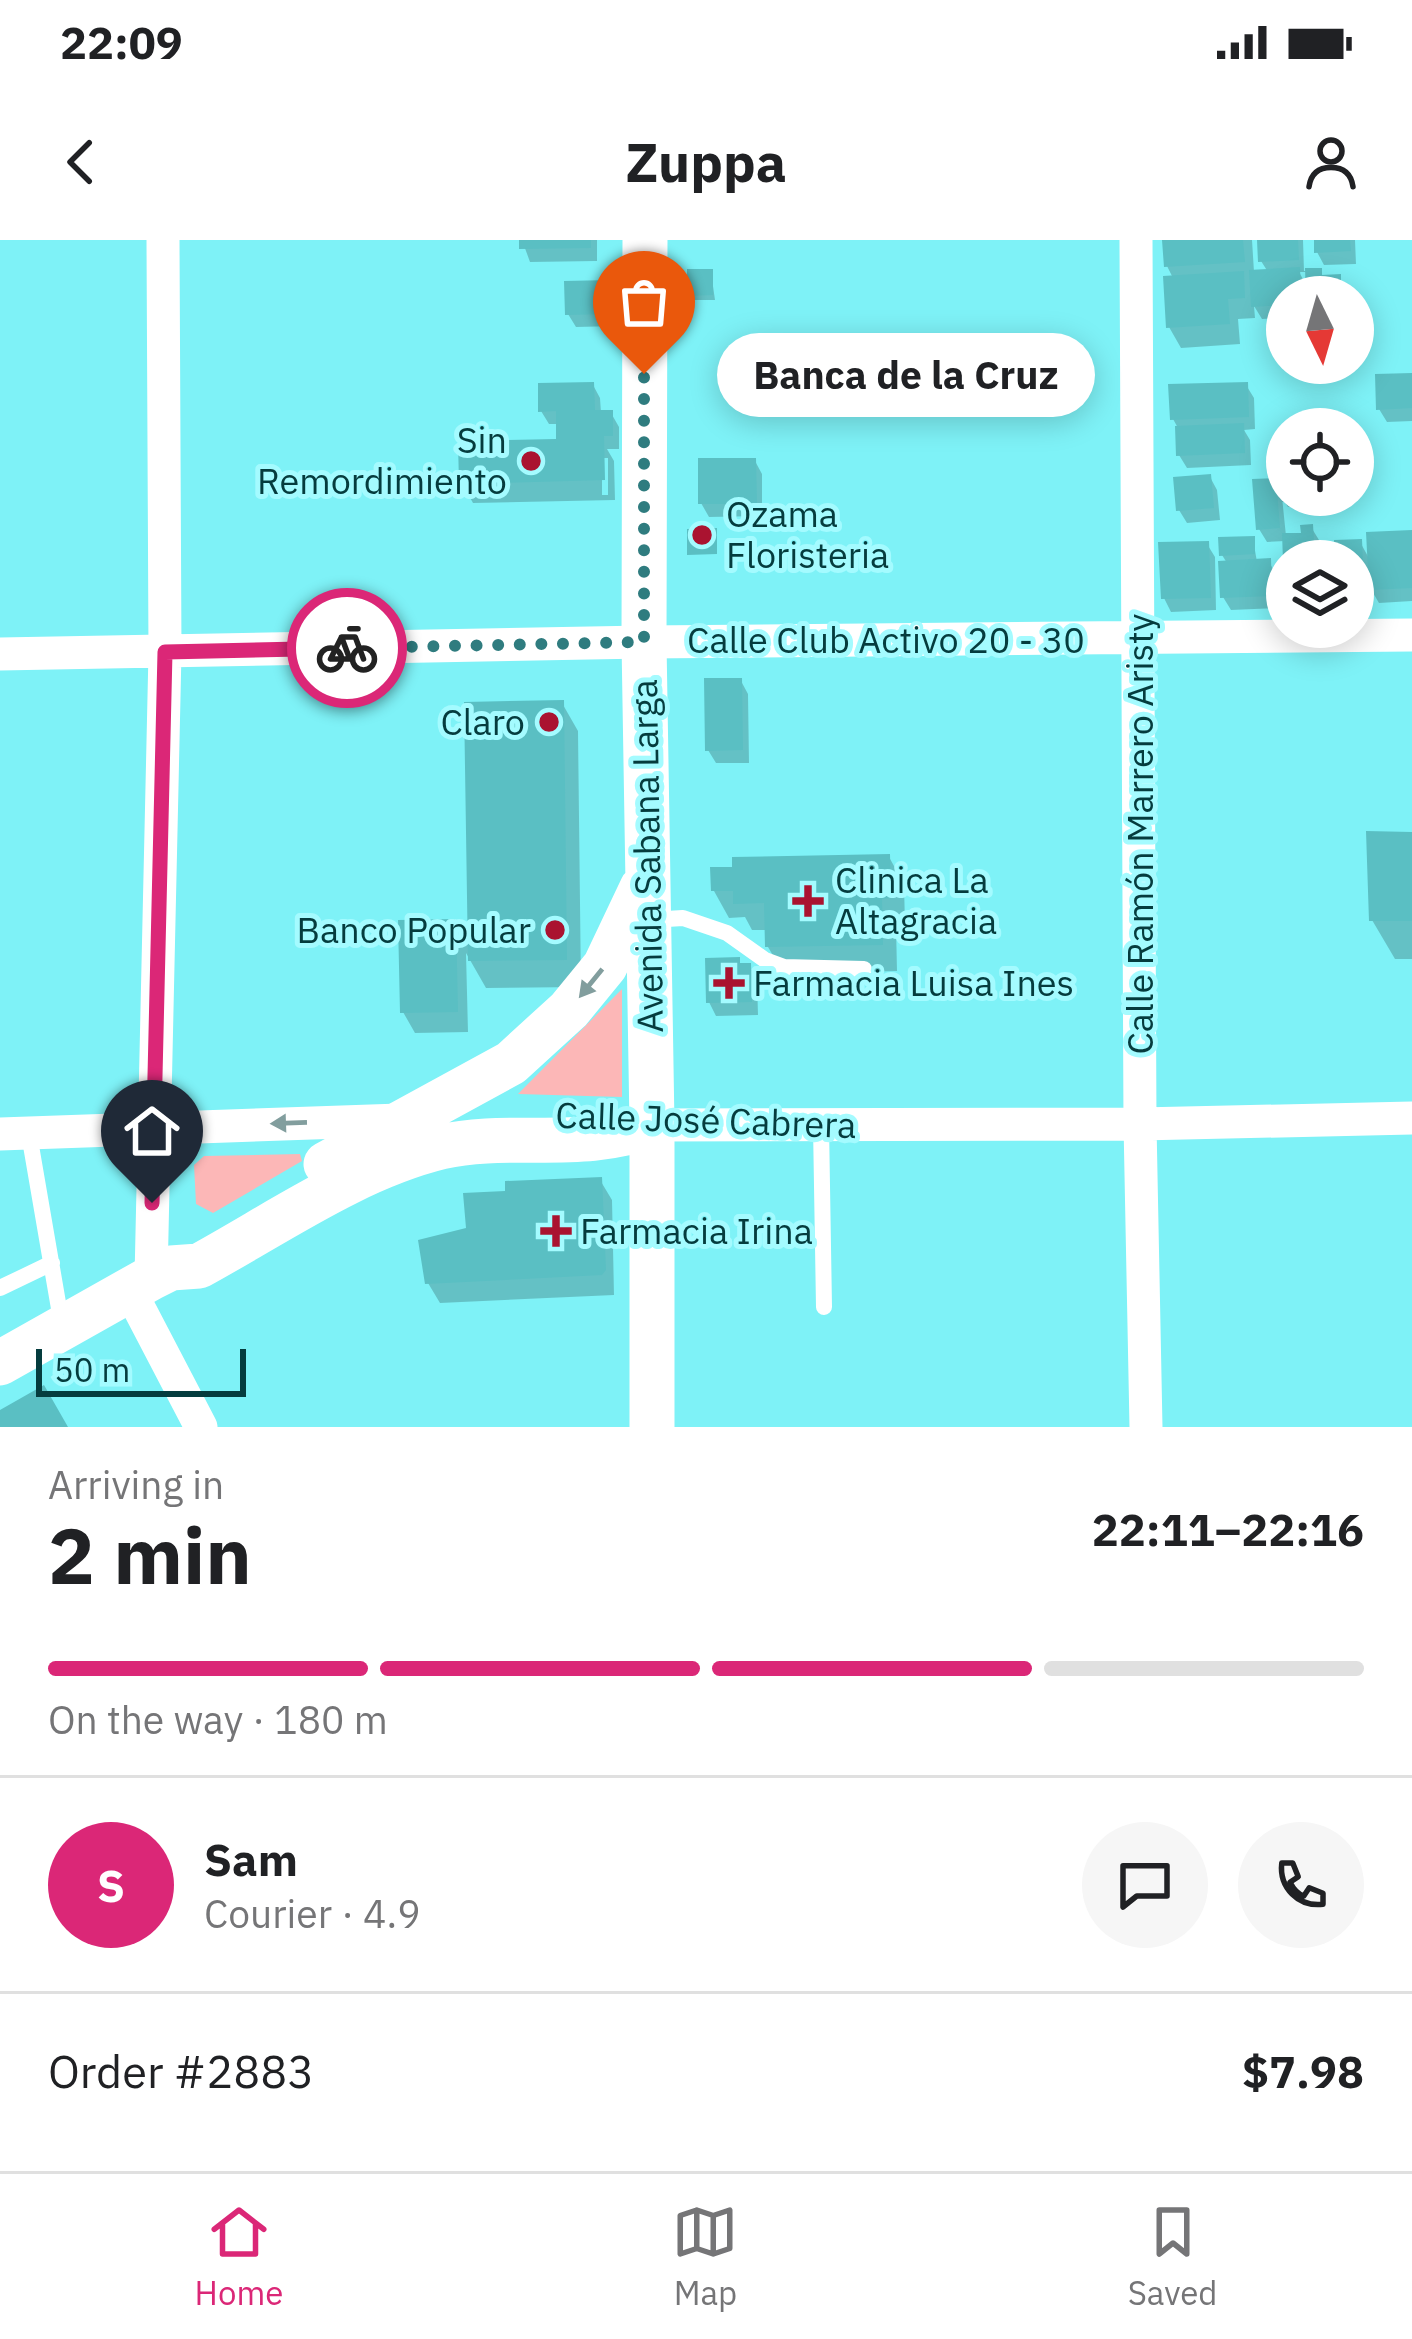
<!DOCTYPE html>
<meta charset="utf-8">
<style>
:root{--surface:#fff;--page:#f6f6f6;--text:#202124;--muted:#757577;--line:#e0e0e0;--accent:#db2777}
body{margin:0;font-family:"IBM Plex Sans",sans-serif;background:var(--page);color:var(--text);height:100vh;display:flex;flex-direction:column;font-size:45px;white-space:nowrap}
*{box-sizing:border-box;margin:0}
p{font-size:39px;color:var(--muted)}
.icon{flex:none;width:66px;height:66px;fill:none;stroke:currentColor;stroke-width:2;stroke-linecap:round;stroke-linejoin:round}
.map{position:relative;height:1187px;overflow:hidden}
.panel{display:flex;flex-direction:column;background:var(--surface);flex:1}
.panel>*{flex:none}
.needle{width:78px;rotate:175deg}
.controls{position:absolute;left:1266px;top:36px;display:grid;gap:24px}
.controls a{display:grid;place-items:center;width:108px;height:108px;border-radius:50%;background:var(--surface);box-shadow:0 6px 30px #0003;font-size:60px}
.scale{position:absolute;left:36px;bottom:30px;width:210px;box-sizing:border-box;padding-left:12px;border:6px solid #053c3e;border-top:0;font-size:33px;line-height:42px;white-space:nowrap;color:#053c3e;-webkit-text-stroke:9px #a4fbff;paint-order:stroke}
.pin{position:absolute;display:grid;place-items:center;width:102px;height:102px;color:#fff;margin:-123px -51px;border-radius:50% 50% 50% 0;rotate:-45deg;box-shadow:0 0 12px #0007}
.pin .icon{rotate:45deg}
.courier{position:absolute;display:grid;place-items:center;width:120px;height:120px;margin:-60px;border:9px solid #db2777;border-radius:50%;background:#fff;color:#222;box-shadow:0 3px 15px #0007}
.bubble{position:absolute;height:84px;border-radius:42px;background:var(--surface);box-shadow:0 6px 30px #0003;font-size:39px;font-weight:700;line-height:84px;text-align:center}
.summary em{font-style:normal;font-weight:700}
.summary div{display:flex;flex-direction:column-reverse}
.summary{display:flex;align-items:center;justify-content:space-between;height:204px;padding:0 48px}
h1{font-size:78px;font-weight:700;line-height:90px}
.bar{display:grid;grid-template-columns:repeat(4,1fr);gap:18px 12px;align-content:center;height:144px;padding:0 48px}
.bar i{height:15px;border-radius:9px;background:var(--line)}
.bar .active{background:var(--accent)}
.bar p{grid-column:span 4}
.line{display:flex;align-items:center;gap:30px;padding:0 48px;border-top:3px solid var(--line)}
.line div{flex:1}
.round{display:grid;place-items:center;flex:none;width:126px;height:126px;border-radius:63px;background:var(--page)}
.status{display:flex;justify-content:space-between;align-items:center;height:84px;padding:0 60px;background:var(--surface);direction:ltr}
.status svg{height:33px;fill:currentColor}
header{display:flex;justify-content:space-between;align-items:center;height:156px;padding:0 48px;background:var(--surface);font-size:54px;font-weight:700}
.tab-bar{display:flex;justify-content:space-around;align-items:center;height:168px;border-top:3px solid var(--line);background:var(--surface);font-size:33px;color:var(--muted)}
.tab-bar a{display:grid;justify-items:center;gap:6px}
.tab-bar .active{color:var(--accent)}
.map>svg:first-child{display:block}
.green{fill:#fcb7b7}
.shadow{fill:#0003;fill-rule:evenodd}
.building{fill:#5abfc3}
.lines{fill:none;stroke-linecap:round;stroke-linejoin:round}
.lane{stroke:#fff;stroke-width:16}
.street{stroke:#fff;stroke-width:33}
.secondary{stroke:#fff;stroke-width:45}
.oneway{fill:#829e9e}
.done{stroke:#2f7c7f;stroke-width:12;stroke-dasharray:0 21.6}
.route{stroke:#db2777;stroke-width:15}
.poi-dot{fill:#aa1330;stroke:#a4fbff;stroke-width:4.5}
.labels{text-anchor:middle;stroke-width:10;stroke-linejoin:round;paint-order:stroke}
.poi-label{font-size:36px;fill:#053c3e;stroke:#a4fbff;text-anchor:start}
.street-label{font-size:36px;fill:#053c3e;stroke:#a4fbff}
</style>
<div class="status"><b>22:09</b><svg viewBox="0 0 49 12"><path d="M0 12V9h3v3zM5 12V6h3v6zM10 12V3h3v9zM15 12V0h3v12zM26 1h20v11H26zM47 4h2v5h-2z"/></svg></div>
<header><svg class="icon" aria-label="back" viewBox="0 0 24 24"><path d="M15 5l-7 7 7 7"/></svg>Zuppa<svg class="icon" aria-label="person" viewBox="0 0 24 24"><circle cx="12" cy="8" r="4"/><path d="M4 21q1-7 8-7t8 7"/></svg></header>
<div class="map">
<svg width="1412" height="1187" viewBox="0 0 1412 1187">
<rect width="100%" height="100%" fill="#7ef2f7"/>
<path class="green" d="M622,749V857L518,854Z
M300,914L302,921L213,973L196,964L194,925L204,916Z"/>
<path class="shadow" d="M522,0H597V21L530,22Z
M1165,0H1252L1254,32H1268L1261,21L1260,0H1303L1304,31H1320L1324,38L1339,37L1347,57H1287V78L1262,79L1254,66L1255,78L1238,79L1240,104L1181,108L1169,87L1173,38L1167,26ZM1299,32H1309V50Z
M1317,0H1355L1356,24L1324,25L1317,12Z
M711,32L715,60H693L690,55Z
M609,43L617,56L618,86L576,87L568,74Z
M1412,136V181L1387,182L1379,169Z
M593,145L600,158L601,173H611L619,187V209H607L614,221L615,260L473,263L462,243L562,202L559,184H549L541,171ZM602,218H608V255H602Z
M1246,145L1254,158L1255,189L1244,190L1250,200L1251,225L1187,228L1179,215L1178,188L1173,179Z
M755,221L762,234V276L709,277L701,263Z
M1287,229V255H1320L1321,264L1288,267L1282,257L1286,296H1304L1311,287L1319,300L1320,321H1287V336L1285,301L1267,302L1259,289L1274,241L1285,259Z
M1210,237L1217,250L1220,280L1187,283L1179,270Z
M1412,293V361L1379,363L1369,346L1370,365H1353V321H1338L1360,302L1370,320Z
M1253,299L1257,322H1269L1277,336H1287V358L1277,347L1278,368L1231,370L1223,357L1227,323L1222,315Z
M1207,304L1215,317L1216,370L1171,372L1164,358Z
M741,441L748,454L749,523H716L708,510Z
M562,463L578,491L581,747L486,748L466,713L468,792L415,793L403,772L454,682L471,710Z
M1412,595V719H1395L1372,680Z
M889,617L904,644L905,685H896L897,731L784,734L768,707V690H752L745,677L729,678L714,651L736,630Z
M742,726H749L757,739L758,775L716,776L709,762Z
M600,940L612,960L614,1055L440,1063L428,1043L469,990Z"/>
<path class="building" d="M519,0H591V8L519,9Z
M1162,0H1243L1245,22L1164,27Z
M1257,0H1298L1299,20L1258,22Z
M1314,0H1350L1351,11L1314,13Z
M1300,27L1301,57H1287V65L1251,67L1249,30Z
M1305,28H1322V35L1341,34V57H1306Z
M687,29H713V55L687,56Z
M1244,31L1245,58L1228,59L1230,84L1166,88L1163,36Z
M611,40L612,74L565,75L564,41Z
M1412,133V168L1376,170L1375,134Z
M594,142L595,170H613V196H604L605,240L459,244L458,201L556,199V171L538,172V143Z
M1248,142L1249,177L1170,180L1168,144Z
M1334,182L1335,189H1313L1312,183Z
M1244,183L1245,213L1176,216L1175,186Z
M698,218H756L757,264H698Z
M1279,226H1287V255H1319V259L1282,262Z
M1211,234L1214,268L1176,271L1173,237Z
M1276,238L1280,288L1256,290L1252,239Z
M1313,284L1315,321H1283L1282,293H1301L1300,285Z
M717,288V314L687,315V289Z
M1412,290V348L1369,350L1366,292Z
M1255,296V314L1219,316L1218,297Z
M1362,299L1364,352L1353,353V321H1335L1334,300Z
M1209,301L1211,358L1161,359L1158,302Z
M1271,318L1272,356L1220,358L1218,321Z
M1276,333H1287V353L1278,354Z
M704,438H742L743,510L705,511Z
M564,460L567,720L468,721L464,462Z
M1366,591L1412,592V681H1369Z
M890,614L891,658L882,659L883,705L765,707L764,663L733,664V651H711L710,627H732V617Z
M456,679L458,772L400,773L398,680Z
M740,717V723H751L752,762L706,763L705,718Z
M602,937L606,1030L602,1035L425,1044L418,1000L466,988L463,953L505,951V941Z
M44,1145L68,1187H0V1170Z"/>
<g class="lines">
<path class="lane" d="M650,680L683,678L727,693L765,720L784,727L864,729
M821,885L824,1067
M29,894L62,1086
M0,1048L52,1023"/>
<path class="street" d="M1136,0L1140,884L1146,1187
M0,414L644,402L1412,395
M652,885L1140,884L1412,878
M0,894L400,880
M151,1038L165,412L163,0
M129,1049L201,1187"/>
<path class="secondary" d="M645,0L644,402L652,885V1187
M326,924L511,823L569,770L605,726L642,648
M0,1123L151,1038L171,1028L199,1026C276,984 355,928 441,907C509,891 585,912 652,885"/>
</g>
<defs><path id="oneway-solid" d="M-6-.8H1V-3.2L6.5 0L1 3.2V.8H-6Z" transform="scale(3)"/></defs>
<g class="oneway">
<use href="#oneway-solid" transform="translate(591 743) rotate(129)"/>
<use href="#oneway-solid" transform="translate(289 883) rotate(178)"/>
</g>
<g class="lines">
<path class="done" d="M347,408L644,402V134"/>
<path class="route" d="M152,963L165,412L347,408"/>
</g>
<g class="poi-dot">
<circle cx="531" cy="221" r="12"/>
<circle cx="702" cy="295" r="12"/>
<circle cx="549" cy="482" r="12"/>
<path d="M802 643h12v12h12v12h-12v12h-12v-12h-12v-12h12z"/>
<circle cx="555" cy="690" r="12"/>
<path d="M723 725h12v12h12v12h-12v12h-12v-12h-12v-12h12z"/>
<path d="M550 973h12v12h12v12h-12v12h-12v-12h-12v-12h12z"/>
</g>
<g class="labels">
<g class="poi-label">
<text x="507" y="213" text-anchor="end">Sin<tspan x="507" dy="41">Remordimiento</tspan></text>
<text x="726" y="287">Ozama<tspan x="726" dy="41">Floristeria</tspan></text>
<text x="525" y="495" text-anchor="end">Claro</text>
<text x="835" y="653">Clinica La<tspan x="835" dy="41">Altagracia</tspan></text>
<text x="531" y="703" text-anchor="end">Banco Popular</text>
<text x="753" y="756">Farmacia Luisa Ines</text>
<text x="580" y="1004">Farmacia Irina</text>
</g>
<g class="street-label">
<text x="886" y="413">Calle Club Activo 20 - 30</text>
<text transform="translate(1140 594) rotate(-90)" y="13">Calle Ramón Marrero Aristy</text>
<text transform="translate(647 616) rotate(-91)" y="13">Avenida Sabana Larga</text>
<text transform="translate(706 880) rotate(2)" y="13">Calle José Cabrera</text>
</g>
</g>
</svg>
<div class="controls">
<a><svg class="needle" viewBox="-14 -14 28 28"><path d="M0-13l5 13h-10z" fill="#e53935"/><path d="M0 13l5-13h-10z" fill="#757577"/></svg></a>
<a><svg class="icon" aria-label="locate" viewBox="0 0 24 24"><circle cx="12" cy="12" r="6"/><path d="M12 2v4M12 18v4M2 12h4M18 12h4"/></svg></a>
<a><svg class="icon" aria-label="layers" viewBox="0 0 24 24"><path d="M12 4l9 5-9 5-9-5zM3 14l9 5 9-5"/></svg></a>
</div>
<div class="scale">50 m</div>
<div class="pin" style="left:644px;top:134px;background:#ea580c"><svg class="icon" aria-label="bag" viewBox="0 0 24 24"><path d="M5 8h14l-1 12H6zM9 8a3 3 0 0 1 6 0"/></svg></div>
<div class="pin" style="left:152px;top:963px;background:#1f2937"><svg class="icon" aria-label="home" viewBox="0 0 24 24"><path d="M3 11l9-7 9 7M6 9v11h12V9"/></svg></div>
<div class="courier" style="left:347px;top:408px"><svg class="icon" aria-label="bike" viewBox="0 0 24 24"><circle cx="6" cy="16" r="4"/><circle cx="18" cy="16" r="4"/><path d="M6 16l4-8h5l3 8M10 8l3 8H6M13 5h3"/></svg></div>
<div class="bubble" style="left:717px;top:93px;width:378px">Banca de la Cruz</div>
</div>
<section class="panel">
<div class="summary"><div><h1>2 min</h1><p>Arriving in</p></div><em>22:11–22:16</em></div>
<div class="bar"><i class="active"></i><i class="active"></i><i class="active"></i><i></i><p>On the way · 180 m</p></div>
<div class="line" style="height:216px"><b class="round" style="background:var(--accent);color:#fff">S</b><div><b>Sam</b><p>Courier · 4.9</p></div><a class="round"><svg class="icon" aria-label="chat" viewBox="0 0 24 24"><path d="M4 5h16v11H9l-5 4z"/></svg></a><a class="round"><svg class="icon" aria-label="phone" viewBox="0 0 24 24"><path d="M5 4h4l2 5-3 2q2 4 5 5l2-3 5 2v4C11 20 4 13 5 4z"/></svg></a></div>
<div class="line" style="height:156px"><div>Order #2883</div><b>$7.98</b></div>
</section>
<nav class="tab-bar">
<a class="active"><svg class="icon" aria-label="home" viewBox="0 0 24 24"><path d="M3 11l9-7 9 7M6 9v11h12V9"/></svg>Home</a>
<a><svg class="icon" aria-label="map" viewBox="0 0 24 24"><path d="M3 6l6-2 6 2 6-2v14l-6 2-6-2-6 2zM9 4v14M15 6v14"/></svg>Map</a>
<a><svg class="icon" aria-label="saved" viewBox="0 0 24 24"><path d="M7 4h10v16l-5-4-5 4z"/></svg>Saved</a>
</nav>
